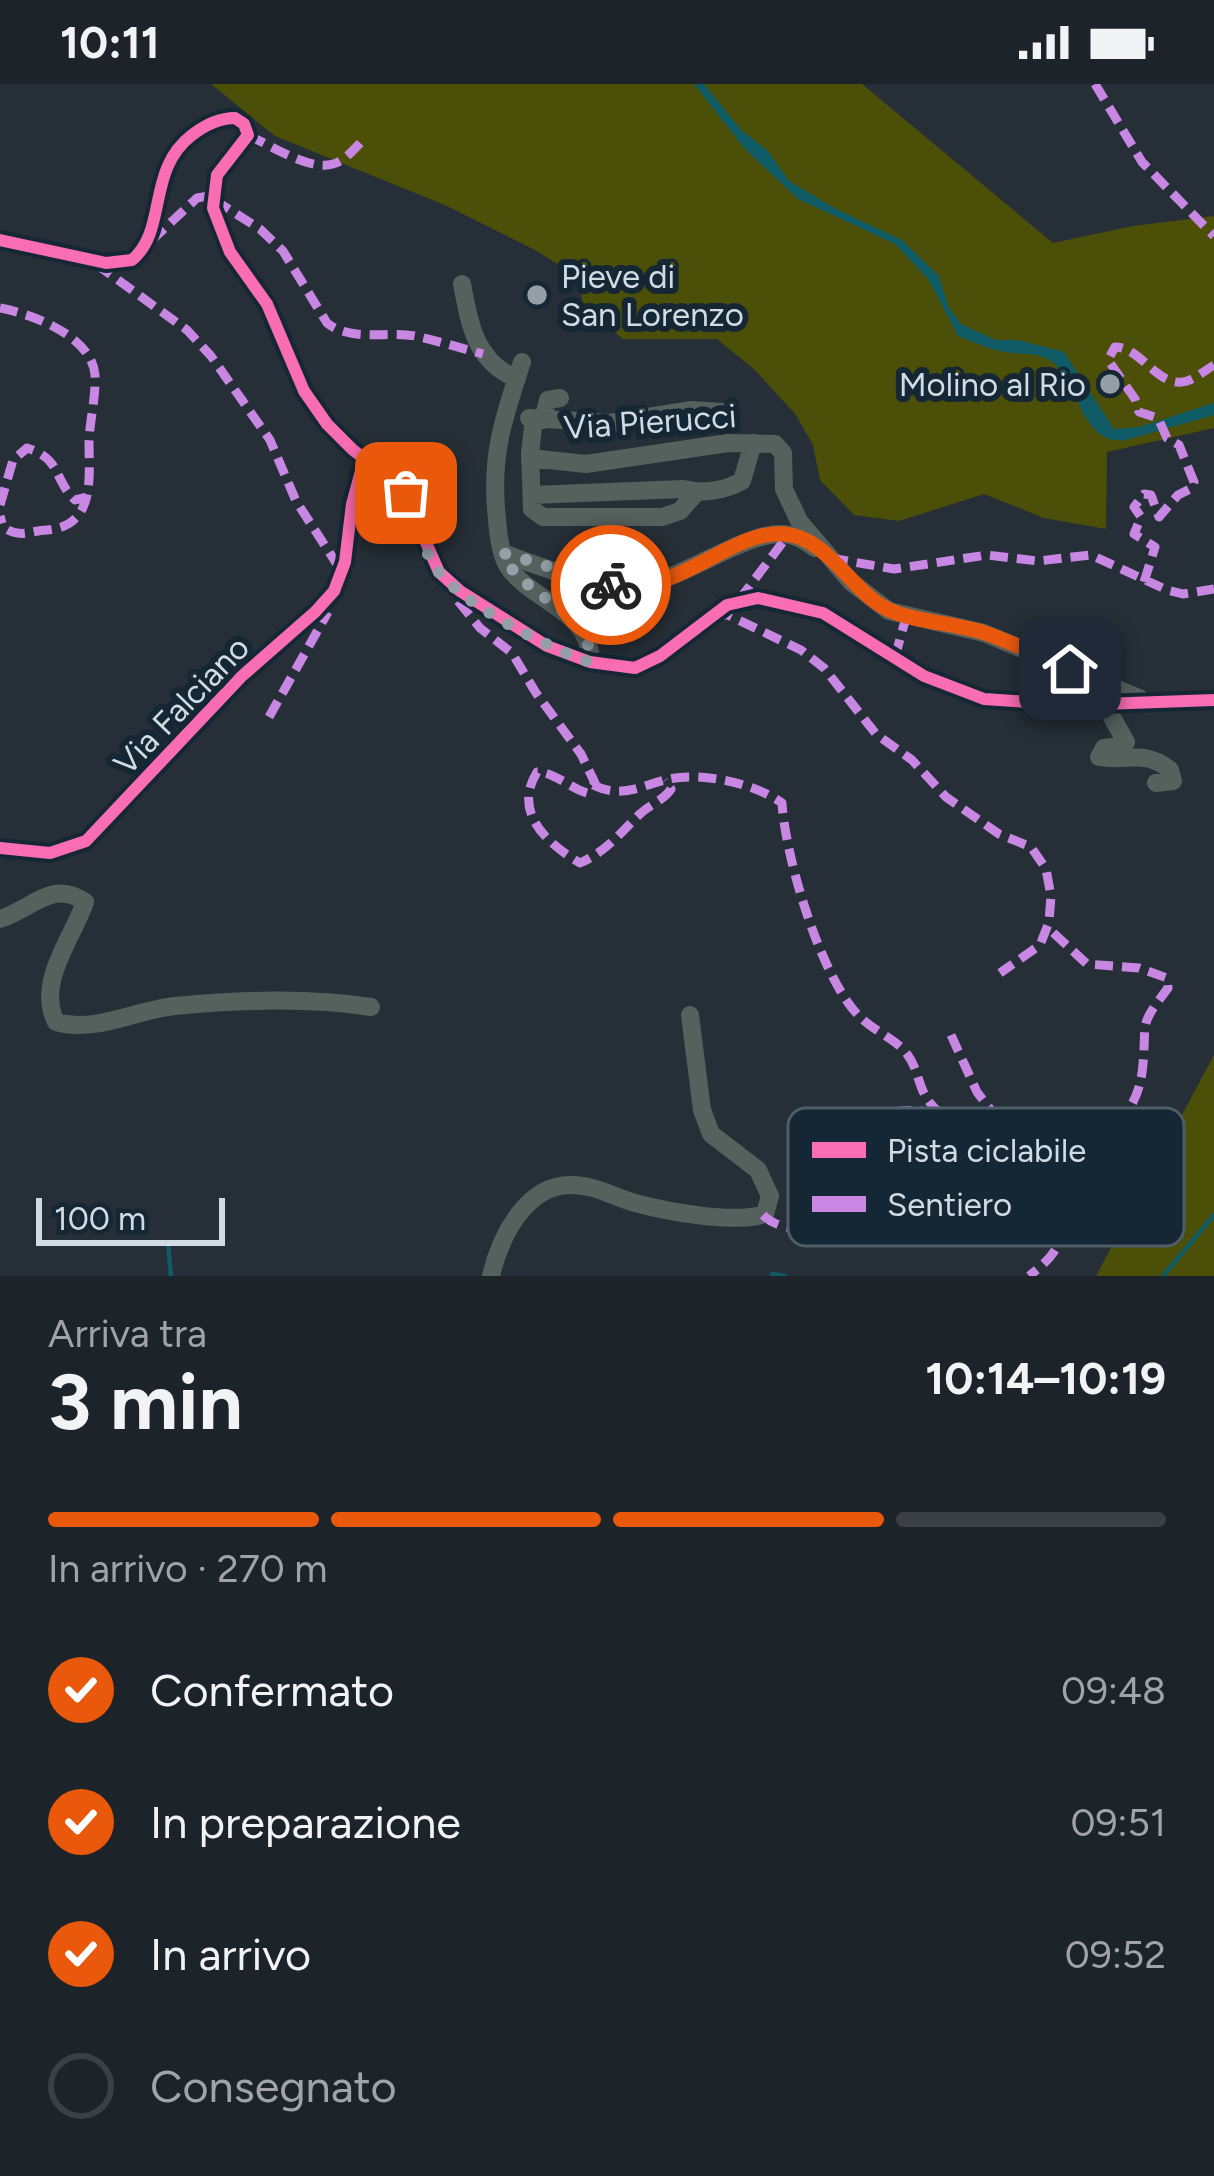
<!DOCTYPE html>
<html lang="it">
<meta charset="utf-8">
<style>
:root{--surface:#1c2329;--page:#292f35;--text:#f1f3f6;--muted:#a0a4a8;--line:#3a4046;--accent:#ea580c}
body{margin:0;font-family:Figtree,sans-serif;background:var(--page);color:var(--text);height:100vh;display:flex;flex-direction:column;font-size:45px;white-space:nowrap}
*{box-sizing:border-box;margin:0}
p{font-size:39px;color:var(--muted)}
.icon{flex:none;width:66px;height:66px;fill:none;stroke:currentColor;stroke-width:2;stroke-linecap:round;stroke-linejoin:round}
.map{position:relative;height:1192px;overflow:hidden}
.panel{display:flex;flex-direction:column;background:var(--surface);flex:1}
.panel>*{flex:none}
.scale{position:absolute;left:36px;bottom:30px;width:189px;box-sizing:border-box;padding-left:12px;border:6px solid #d0dbe4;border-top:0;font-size:33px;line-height:42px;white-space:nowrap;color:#d0dbe4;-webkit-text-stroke:9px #152734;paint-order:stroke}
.pin{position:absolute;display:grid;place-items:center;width:102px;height:102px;color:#fff;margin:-51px;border-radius:24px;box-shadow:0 6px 18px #0006}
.courier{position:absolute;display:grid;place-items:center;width:120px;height:120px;margin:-60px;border:9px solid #ea580c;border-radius:50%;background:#fff;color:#222;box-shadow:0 3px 15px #0007}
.summary em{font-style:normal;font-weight:700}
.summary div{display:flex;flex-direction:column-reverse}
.summary{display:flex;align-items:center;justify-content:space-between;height:204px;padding:0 48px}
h1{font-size:78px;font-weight:700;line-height:90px}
.bar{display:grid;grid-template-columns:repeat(4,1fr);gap:18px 12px;align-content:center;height:144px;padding:0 48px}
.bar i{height:15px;border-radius:9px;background:var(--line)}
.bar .current{background:var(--accent)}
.bar p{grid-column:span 4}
ol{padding:0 48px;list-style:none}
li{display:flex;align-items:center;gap:36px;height:132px}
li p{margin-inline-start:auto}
li .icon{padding:12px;border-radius:50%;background:var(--accent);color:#fff;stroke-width:4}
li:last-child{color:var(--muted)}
li i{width:66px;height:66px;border:6px solid var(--line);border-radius:50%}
.status{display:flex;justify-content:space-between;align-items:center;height:84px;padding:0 60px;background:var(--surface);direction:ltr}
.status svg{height:33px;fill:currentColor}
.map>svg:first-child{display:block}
.green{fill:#4c4f07}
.water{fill:#0e5a65}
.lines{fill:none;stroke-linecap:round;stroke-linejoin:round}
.stream{stroke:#0e5a65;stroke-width:4.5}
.minor{stroke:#55615d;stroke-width:18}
.quiet{stroke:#c787e3;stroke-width:9;stroke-dasharray:18 9;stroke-linecap:butt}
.cycleway-casing{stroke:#152734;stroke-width:20}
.cycleway{stroke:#f96db3;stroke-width:12}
.done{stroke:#949fa7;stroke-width:12;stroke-dasharray:0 21.6}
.route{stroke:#ea580c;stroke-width:15}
.poi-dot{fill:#949fa7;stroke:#152734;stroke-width:4.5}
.labels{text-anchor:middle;stroke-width:12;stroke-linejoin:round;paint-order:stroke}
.poi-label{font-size:33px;fill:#d0dbe4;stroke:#152734;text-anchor:start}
.street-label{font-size:33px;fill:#d0dbe4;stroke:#152734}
.key{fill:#152734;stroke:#4d5d69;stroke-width:3}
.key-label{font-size:33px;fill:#d0dbe4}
</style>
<div class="status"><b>10:11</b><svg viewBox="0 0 49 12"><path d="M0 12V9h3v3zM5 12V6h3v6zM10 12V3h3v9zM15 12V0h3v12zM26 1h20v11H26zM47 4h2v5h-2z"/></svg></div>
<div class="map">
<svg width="1214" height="1192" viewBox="0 0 1214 1192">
<rect width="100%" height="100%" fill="#262f37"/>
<path class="green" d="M211,0H862L1053,159L1133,142L1214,132V344L1107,368L1106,445L1044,434L984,410L899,437L854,431L820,396L813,361L796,331L755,286L717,255H623L583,222L579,193L535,166L447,122L275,52Z
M1214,971V1192H1096Z"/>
<path class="water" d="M694,0H704L741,46L767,66L789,97L836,125L902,156L939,192L949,224L961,240L996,256H1018L1064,268L1114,345L1139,343L1214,319V331L1126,356C1080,362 1080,298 1051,277C1036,267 1019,271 1004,268C988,265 972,257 958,252L928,195L895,160L798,115L744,64Z"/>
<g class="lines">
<path class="stream" d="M168,1158L171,1192
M772,1190L785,1192
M1163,1192L1214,1131"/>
<path class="minor" d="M0,156L106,179L132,176C168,146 146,86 192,51C205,41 218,34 235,34L244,40L248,51L217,91L213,124L230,168L267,220L304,307L327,340L353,366L401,402L439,488L460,507L547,562L590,578L635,584L660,572L727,521L758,514L823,529L924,592L984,615L1074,621L1214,616
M462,200C470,241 475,277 517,295
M522,278C503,336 490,372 497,435C498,449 500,468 507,481C528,516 594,528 590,578
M529,334L610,339L692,326L722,328L725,333
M534,335L530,369L532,425L543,433H662L680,427L695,410
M543,336L548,316L560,314
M530,374L586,380L728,359L775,360L783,369L784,405L799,437L851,498L889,527L984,549L1141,615
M532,411L683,405C702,410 724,407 742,397L753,359
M503,469C532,480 601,505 630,503C681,500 748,442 790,451C800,453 807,459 815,464
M1105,621L1126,658L1123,662L1104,664L1099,673C1126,678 1145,665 1170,686L1173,697L1156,699
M0,764L50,769L86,757L242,592L315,528L334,507L345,478L352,420L364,376
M0,835C32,825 52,795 85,818C72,856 36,898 56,938C97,949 135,926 175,922C240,916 307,913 371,923
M491,1192C500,1153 526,1100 572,1101C595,1101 613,1113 635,1119C669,1128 733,1140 765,1130L770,1112L758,1086L711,1050L702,1026L690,931"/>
<path class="quiet" d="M1095,0L1142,78L1214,152
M248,51C270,61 309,87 333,80C345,77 355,64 364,55
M151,157L197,114L208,112L260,145L283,167L327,239C351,258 386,247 415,252C438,257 461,264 483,270
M96,180L187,246L211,272L270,356L296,417L342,488
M0,224C32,230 92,252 95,291C96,313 90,335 89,357C89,394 96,442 47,446C28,447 20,455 3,443L0,432
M0,421L13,376L27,364C62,375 53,395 75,416L86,413
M830,474L894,485L987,471L1038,477L1091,471L1167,506L1183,510L1214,505
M1144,498L1155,463L1134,450L1141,433L1134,423L1144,410L1151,411L1159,433L1178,411L1192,404L1194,398L1179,361L1167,354L1158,334L1139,328L1135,315L1108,276L1115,263C1142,263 1158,306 1187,297C1196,294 1206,286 1214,281
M739,516L789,450
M458,517L480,544L512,569L536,609L581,670L595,699L587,709C570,704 554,688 537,688C512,729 548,760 580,779C607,767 620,749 641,729C651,720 664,716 671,705L664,697
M714,531H728L801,566L824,584L876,650L912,676L946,713L999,750L1031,763L1046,785L1051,812L1049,838L1040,861L1000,889
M895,573L907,530
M269,633L328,528
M593,701C622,715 640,702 669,695C702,688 754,699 782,719C785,772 821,895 860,933C873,946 891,953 904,966C923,988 914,1007 939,1028C949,1036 962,1038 973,1043C1004,1056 1038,1084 1054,1115C1072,1150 1058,1170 1029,1192
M951,951L977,1008L1015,1057L1021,1073C1081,1058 1137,1054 1143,980C1147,934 1138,944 1168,904L1167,894L1139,884L1087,880L1047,843
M763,1131C782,1150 812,1144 836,1140C855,1114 855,1088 851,1056C879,1024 901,1023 941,1030"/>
<g class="cycleway-casing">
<path id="cycleway" d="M0,156L106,179L132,176C168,146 146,86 192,51C205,41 218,34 235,34L244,40L248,51L217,91L213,124L230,168L267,220L304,307L327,340L353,366L401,402L439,488L460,507L547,562L590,578L635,584L660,572L727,521L758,514L823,529L924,592L984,615L1074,621L1214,616
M0,764L50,769L86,757L242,592L315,528L334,507L345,478L352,420L364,376"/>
</g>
<use href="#cycleway" class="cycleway"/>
</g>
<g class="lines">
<path class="done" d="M406,409C417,434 421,465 438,487C463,520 551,566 590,578C593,525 518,512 503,469L611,501"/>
<path class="route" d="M611,501C679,513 730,445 785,450C828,454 851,507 887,525C913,538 956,539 985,549C1014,559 1042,573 1070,585"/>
</g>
<g class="poi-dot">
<circle cx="537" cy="211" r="12"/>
<circle cx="1110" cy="300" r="12"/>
</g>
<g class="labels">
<g class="poi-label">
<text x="561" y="204">Pieve di<tspan x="561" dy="38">San Lorenzo</tspan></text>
<text x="1086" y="312" text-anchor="end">Molino al Rio</text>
</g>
<g class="street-label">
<text transform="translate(650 337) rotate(-4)" y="12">Via Pierucci</text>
<text transform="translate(181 621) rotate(-46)" y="12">Via Falciano</text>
</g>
</g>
<rect x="788" y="1024" width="396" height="138" rx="18" class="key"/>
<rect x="812" y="1058" width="54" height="16" fill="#f96db3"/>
<rect x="812" y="1112" width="54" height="16" fill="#c787e3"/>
<g class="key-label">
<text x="887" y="1078">Pista ciclabile</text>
<text x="887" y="1132">Sentiero</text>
</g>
</svg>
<div class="scale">100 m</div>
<div class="pin" style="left:406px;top:409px;background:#ea580c"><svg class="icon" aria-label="bag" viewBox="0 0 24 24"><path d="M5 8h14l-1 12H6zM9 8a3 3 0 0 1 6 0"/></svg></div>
<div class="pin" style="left:1070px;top:585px;background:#1f2937"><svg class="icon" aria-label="home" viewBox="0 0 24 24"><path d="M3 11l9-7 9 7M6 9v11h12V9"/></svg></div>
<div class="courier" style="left:611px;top:501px"><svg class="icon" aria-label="bike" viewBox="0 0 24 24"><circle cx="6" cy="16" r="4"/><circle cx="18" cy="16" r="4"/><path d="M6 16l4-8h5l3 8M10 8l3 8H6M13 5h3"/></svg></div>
</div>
<section class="panel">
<div class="summary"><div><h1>3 min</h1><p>Arriva tra</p></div><em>10:14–10:19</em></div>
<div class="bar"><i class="current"></i><i class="current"></i><i class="current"></i><i></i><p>In arrivo · 270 m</p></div>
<ol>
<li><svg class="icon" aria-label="check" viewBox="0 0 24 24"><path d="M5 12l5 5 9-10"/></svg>Confermato<p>09:48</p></li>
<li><svg class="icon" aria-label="check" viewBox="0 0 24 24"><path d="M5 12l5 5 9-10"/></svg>In preparazione<p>09:51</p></li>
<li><svg class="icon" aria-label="check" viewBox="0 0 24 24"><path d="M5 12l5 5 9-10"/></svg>In arrivo<p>09:52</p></li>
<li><i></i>Consegnato</li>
</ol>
</section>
